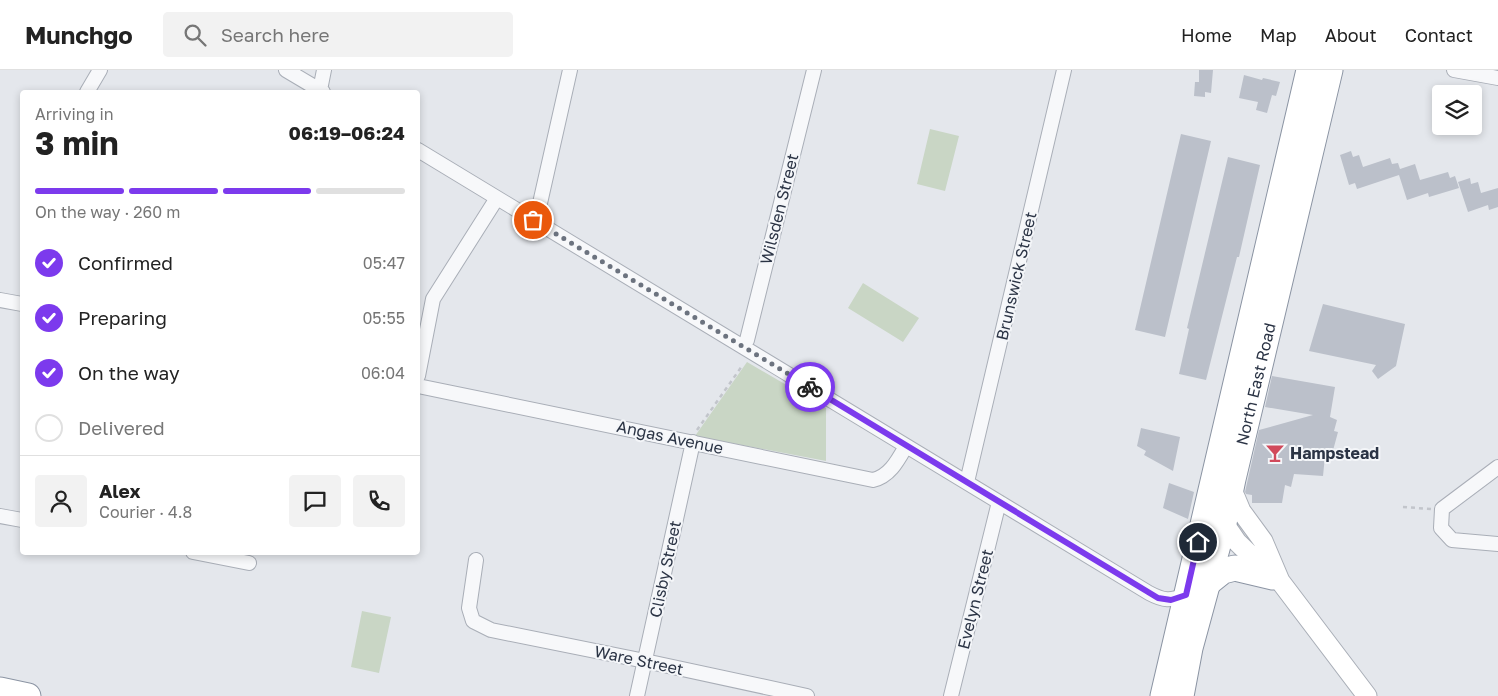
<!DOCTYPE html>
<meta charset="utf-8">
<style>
:root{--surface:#fff;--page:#f2f2f2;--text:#222;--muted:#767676;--line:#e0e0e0;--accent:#7c3aed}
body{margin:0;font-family:"Golos Text",sans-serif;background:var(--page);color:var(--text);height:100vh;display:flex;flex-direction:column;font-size:19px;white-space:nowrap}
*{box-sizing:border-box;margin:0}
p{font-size:16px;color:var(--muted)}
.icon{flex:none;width:28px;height:28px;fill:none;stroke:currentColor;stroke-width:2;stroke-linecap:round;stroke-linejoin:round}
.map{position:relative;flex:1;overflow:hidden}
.drawer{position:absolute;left:20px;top:20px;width:400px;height:465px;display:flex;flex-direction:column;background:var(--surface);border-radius:5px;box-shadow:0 2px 8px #0003}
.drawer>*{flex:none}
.tools{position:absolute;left:1432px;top:15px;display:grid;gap:10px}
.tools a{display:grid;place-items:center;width:50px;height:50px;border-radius:5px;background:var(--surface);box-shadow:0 2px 8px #0003;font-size:25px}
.pin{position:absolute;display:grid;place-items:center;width:42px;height:42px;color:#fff;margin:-21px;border:2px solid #fff;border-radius:50%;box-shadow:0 1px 5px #0007}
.courier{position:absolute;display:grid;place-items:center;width:50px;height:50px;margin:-25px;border:4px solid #7c3aed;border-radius:50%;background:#fff;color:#222;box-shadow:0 1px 6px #0007}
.overview em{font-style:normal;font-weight:700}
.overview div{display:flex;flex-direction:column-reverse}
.overview{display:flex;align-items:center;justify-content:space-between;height:85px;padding:0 15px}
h1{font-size:32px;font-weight:700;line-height:38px}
.bar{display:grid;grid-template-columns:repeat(4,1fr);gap:8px 5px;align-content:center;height:60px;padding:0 15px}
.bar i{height:6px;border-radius:4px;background:var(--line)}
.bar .active{background:var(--accent)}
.bar p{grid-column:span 4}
.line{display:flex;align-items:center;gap:12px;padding:0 15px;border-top:1px solid var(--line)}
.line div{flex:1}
.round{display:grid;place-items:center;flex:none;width:52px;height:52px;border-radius:5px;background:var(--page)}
ol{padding:0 15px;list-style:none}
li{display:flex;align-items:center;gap:15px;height:55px}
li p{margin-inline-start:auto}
li .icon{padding:5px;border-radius:50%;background:var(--accent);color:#fff;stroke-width:4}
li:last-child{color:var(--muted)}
li i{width:28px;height:28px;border:2px solid var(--line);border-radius:50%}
header{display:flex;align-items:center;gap:30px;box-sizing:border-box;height:70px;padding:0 25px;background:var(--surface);border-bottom:1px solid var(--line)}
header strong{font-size:24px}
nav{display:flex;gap:28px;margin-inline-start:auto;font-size:18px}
.search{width:350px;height:45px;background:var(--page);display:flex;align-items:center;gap:12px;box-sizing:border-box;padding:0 18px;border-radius:5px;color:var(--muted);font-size:19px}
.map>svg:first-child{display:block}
.green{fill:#c9d6c5}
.building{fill:#bbc0ca}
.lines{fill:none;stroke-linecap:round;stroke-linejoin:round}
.street-casing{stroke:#a9aeb7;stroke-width:16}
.secondary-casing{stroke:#a9aeb7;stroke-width:21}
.highway-casing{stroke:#8b94a3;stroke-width:27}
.path{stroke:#c2c5cb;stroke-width:2.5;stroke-dasharray:4 4;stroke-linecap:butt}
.street{stroke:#f7f8fa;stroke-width:14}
.secondary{stroke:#fff;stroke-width:19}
.highway{stroke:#fff;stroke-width:25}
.done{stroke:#6c737f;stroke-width:5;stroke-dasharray:0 9}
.route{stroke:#7c3aed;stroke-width:6}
.labels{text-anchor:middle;stroke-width:4;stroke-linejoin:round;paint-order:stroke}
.street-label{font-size:16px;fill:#2b3445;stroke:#f4f6f9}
.poi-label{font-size:16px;font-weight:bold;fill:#2b3445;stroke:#f4f6f9;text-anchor:start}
</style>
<header>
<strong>Munchgo</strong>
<div class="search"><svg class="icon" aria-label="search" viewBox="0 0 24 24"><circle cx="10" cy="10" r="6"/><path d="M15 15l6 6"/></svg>Search here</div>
<nav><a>Home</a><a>Map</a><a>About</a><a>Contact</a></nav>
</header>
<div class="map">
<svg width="1498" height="626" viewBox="0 0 1498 626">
<rect width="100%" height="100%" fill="#e4e7ec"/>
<path class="green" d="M930,59L959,66L945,121L917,114Z
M863,213L919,248L903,272L848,238Z
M747,292L826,338V391L695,366Z
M362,541L391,547L379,603L351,597Z"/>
<path class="building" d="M1199,0H1213L1211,23L1205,22V27L1194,26L1195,12H1199Z
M1244,5L1262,10L1263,8L1280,12L1276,26L1272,25L1267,43L1256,40L1258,32L1239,28Z
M1181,64L1211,71L1165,267L1135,260Z
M1351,81L1353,87L1359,85L1363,97L1390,88L1392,94L1398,93L1400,99L1415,94L1420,110L1448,102L1450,108L1455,106L1459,118L1429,127L1428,123L1407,130L1399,105L1357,119L1355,113L1349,115L1340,85Z
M1228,87L1260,95L1239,187H1237L1206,310L1179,304L1189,259L1187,258Z
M1470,108L1471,114L1478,112L1481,123L1498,118V137L1489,140L1488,135L1468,142L1458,112Z
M1323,234L1405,254L1396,296L1378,309L1372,301L1376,295L1309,281Z
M1272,306L1335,317L1330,347L1337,350L1334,361L1338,362L1331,388L1325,386L1323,406L1294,404L1291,417L1285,415L1282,433H1252V425L1246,424L1245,422L1259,360L1313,345L1265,337Z
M1141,358L1180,367L1173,401L1144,385L1146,381L1137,376Z
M1169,413L1194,422L1188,449L1163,438Z"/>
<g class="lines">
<g class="street-casing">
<path id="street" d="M286,0L323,22
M1454,0L1498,8
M320,20L324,0
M87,22L100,0
M418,80L1149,523C1164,531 1170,531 1186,525
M533,150L538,142L570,0
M0,230L22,234
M743,277L747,270L814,0
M418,306L433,229L497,128
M418,316L873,410C890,406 898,390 906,376
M1498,397L1442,439L1441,458L1452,470L1498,474
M967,412L1064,0
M0,446L22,450
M193,482L249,493
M476,490L469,538L473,551L491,560L645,591L807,626
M637,626L693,372
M951,626L999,432"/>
</g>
<g class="secondary-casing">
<path id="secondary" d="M1231,417L1241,441L1263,471L1280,511L1367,626
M1224,453L1237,472L1273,507"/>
</g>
<g class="highway-casing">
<g id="highway">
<path d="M1208,513L1223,501L1235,498L1273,507"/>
<path d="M0,620L28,626"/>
<path d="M1163,626L1309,0"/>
<path id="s1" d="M1181,626L1190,578L1224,453L1233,409L1330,0"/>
</g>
</g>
<path class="path" d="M697,360L742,296
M1403,437L1431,439"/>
<use href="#street" class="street"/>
<use href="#secondary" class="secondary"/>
<use href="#highway" class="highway"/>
</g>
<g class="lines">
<path class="done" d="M533,150L810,317"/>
<path class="route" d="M810,317L1158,528L1171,530L1186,525L1198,472"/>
</g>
<defs>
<g id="bar-bare" transform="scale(1.5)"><path d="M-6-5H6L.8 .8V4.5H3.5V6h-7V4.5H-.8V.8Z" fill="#d1495b" stroke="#f4f6f9" stroke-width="2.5" paint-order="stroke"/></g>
</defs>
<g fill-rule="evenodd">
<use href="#bar-bare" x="1275" y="383"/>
</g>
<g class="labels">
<g class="street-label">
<text transform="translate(779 139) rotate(-76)" y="6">Wilsden Street</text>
<text transform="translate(1016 206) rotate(-77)" y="6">Brunswick Street</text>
<text dy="6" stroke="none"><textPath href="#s1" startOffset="321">North East Road</textPath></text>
<text transform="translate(670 367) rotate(12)" y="6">Angas Avenue</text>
<text transform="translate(665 499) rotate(-78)" y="6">Clisby Street</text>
<text transform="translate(975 529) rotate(-76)" y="6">Evelyn Street</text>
<text transform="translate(639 590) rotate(12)" y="6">Ware Street</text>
</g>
<g class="poi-label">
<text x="1290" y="389">Hampstead</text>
</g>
</g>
</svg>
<div class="tools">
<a><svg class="icon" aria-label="layers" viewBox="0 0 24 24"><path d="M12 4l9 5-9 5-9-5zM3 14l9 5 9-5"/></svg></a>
</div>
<div class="pin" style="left:533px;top:150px;background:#ea580c"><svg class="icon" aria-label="bag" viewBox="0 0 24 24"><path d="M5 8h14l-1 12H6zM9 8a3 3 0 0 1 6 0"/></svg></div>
<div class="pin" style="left:1198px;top:472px;background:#1f2937"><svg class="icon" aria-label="home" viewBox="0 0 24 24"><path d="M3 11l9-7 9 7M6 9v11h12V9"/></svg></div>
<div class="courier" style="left:810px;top:317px"><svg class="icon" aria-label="bike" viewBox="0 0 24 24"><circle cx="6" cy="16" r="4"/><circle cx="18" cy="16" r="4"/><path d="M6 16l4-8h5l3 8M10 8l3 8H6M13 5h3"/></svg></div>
<section class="drawer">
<div class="overview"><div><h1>3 min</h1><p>Arriving in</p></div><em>06:19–06:24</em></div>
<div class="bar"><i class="active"></i><i class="active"></i><i class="active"></i><i></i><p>On the way · 260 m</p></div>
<ol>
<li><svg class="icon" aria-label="check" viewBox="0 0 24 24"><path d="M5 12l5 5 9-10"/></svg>Confirmed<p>05:47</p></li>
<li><svg class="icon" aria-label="check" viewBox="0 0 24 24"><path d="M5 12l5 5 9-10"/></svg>Preparing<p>05:55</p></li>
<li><svg class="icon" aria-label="check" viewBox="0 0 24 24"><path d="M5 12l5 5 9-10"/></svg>On the way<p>06:04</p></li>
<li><i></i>Delivered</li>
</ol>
<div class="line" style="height:90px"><a class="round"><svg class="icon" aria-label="person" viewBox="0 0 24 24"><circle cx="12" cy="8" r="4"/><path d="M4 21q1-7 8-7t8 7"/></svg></a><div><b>Alex</b><p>Courier · 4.8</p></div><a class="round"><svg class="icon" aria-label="chat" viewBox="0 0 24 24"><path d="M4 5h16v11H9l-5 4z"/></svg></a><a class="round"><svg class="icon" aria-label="phone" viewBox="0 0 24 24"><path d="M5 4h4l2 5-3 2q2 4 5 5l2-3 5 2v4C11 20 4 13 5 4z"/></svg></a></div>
</section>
</div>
